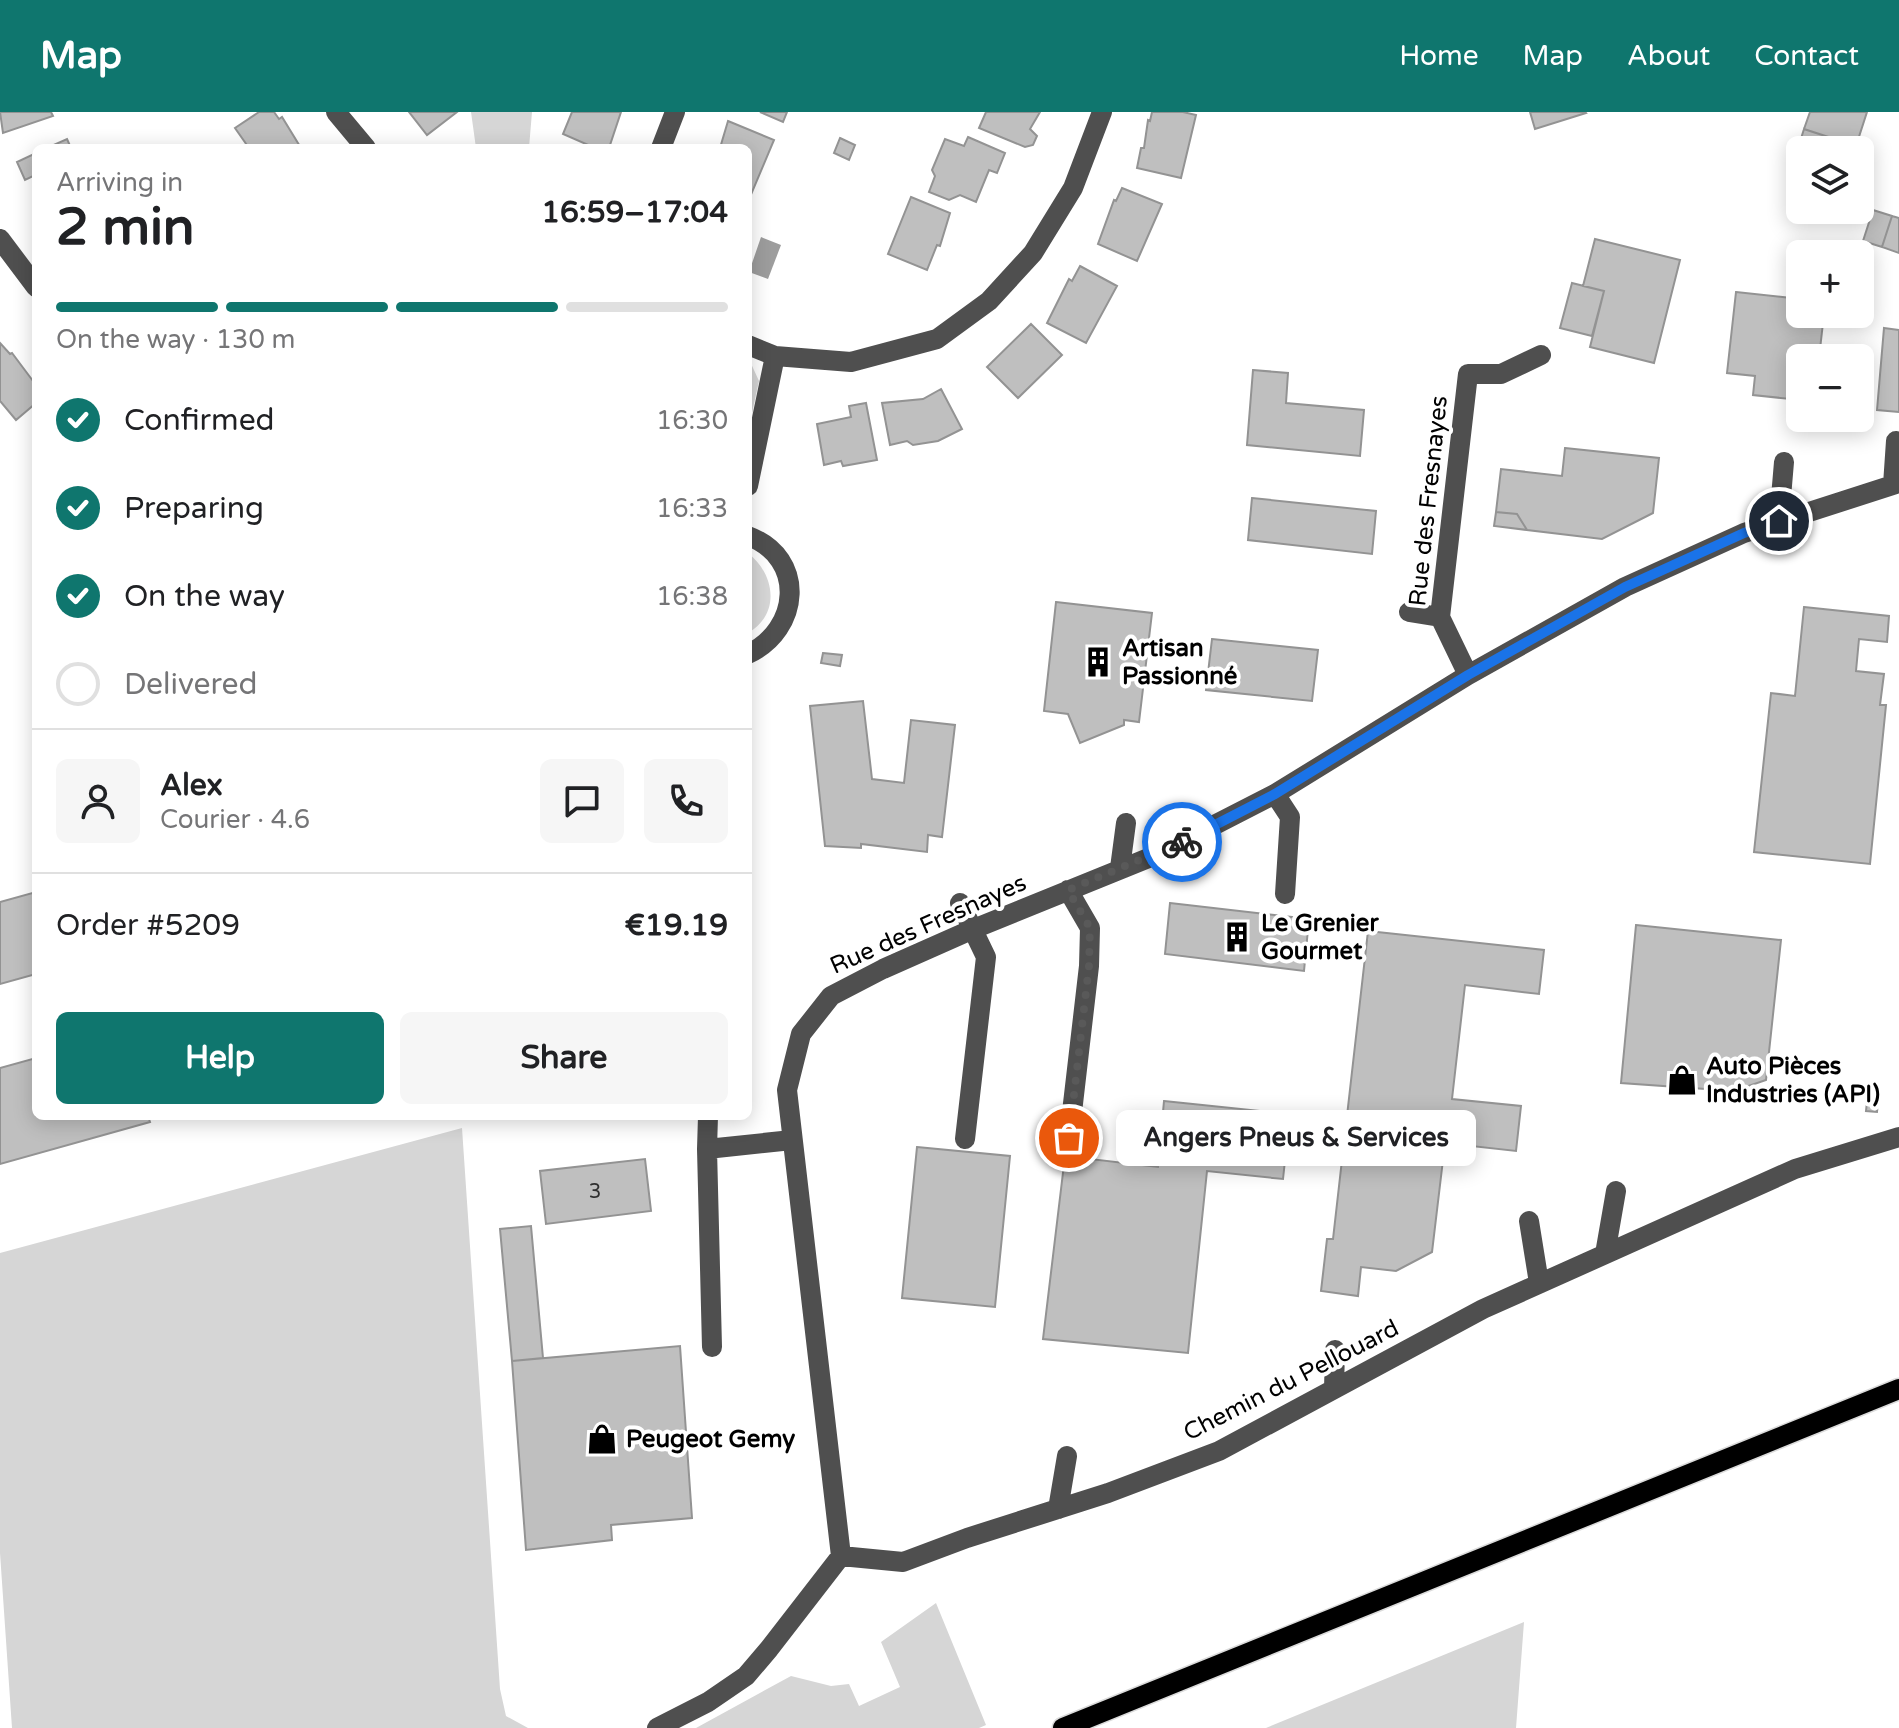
<!DOCTYPE html>
<meta charset="utf-8">
<style>
:root{--surface:#fff;--page:#f6f6f6;--text:#202124;--muted:#757577;--line:#e0e0e0;--accent:#0f766e}
body{margin:0;font-family:"Varela Round",sans-serif;background:var(--page);color:var(--text);height:100vh;display:flex;flex-direction:column;font-size:30px;white-space:nowrap}
*{box-sizing:border-box;margin:0}
p{font-size:26px;color:var(--muted)}
.icon{flex:none;width:44px;height:44px;fill:none;stroke:currentColor;stroke-width:2;stroke-linecap:round;stroke-linejoin:round}
.map{position:relative;flex:1;overflow:hidden}
.sheet{position:absolute;left:32px;top:32px;width:720px;height:976px;display:flex;flex-direction:column;background:var(--surface);border-radius:12px;box-shadow:0 4px 20px #0003}
.sheet>*{flex:none}
.buttons{position:absolute;left:1786px;top:24px;display:grid;gap:16px}
.buttons a{display:grid;place-items:center;width:88px;height:88px;border-radius:12px;background:var(--surface);box-shadow:0 4px 20px #0003;font-size:40px}
.pin{position:absolute;display:grid;place-items:center;width:68px;height:68px;color:#fff;margin:-34px;border:4px solid #fff;border-radius:50%;box-shadow:0 2px 8px #0007}
.courier{position:absolute;display:grid;place-items:center;width:80px;height:80px;margin:-40px;border:6px solid #1a73e8;border-radius:50%;background:#fff;color:#222;box-shadow:0 2px 10px #0007}
.bubble{position:absolute;height:56px;border-radius:12px;background:var(--surface);box-shadow:0 4px 20px #0003;font-size:26px;font-weight:700;line-height:56px;text-align:center}
.summary em{font-style:normal;font-weight:700}
.summary div{display:flex;flex-direction:column-reverse}
.summary{display:flex;align-items:center;justify-content:space-between;height:136px;padding:0 24px}
h1{font-size:52px;font-weight:700;line-height:60px}
.bar{display:grid;grid-template-columns:repeat(4,1fr);gap:12px 8px;align-content:center;height:96px;padding:0 24px}
.bar i{height:10px;border-radius:6px;background:var(--line)}
.bar .on{background:var(--accent)}
.bar p{grid-column:span 4}
.line{display:flex;align-items:center;gap:20px;padding:0 24px;border-top:2px solid var(--line)}
.line div{flex:1}
.round{display:grid;place-items:center;flex:none;width:84px;height:84px;border-radius:12px;background:var(--page)}
ol{padding:0 24px;list-style:none}
li{display:flex;align-items:center;gap:24px;height:88px}
li p{margin-inline-start:auto}
li .icon{padding:8px;border-radius:50%;background:var(--accent);color:#fff;stroke-width:4}
li:last-child{color:var(--muted)}
li i{width:44px;height:44px;border:4px solid var(--line);border-radius:50%}
.primary-button{display:flex;gap:16px;margin-top:auto;padding:16px 24px}
.primary-button a{flex:1;height:92px;border-radius:12px;background:var(--accent);color:#fff;font-size:32px;font-weight:700;line-height:92px;text-align:center}
.primary-button a+a{background:var(--page);color:var(--text)}
header{display:flex;align-items:center;gap:48px;box-sizing:border-box;height:112px;padding:0 40px;background:var(--accent);color:#fff}
header strong{font-size:38px}
nav{display:flex;gap:44px;margin-inline-start:auto;font-size:28px}
.map>svg:first-child{display:block}
.green{fill:#d6d6d6}
.water{fill:#9d9d9d}
.building{fill:#bfbfbf;stroke:#939393;stroke-width:2}
.lines{fill:none;stroke-linecap:round;stroke-linejoin:round}
.major-casing{stroke:#dbdbdb;stroke-width:23}
.minor{stroke:#4f4f4f;stroke-width:20}
.major{stroke:#000;stroke-width:20}
.done{stroke:#595959;stroke-width:8;stroke-dasharray:0 14.4}
.route{stroke:#1a73e8;stroke-width:10}
.labels{text-anchor:middle;stroke-width:8;stroke-linejoin:round;paint-order:stroke}
.number-label{font-size:20px;fill:#303030}
.street-label{font-size:24px;fill:#000;stroke:#fff}
.poi-label{font-size:24px;font-weight:bold;fill:#000;stroke:#fff;text-anchor:start}
</style>
<header>
<strong>Map</strong>
<nav><a>Home</a><a>Map</a><a>About</a><a>Contact</a></nav>
</header>
<div class="map">
<svg width="1899" height="1616" viewBox="0 0 1899 1616">
<rect width="100%" height="100%" fill="#fff"/>
<path class="green" d="M471,0H532L529,36H476Z
M748,245L759,269L748,319Z
M748,441C775,462 781,502 748,521Z
M462,1016L500,1577L506,1604L528,1616H12L0,1441V1141Z
M936,1491L986,1613L979,1616H696L791,1564L831,1574L849,1572L859,1594L900,1575L881,1530Z
M1524,1510L1516,1616H1266Z"/>
<path class="water" d="M761,125L781,133L768,167L749,160Z"/>
<path class="building" d="M0,0H51L53,4L3,21Z
M259,0H274L279,7L282,5L301,36H249L235,16Z
M409,0H457L427,23Z
M572,0H621L609,36H595L563,22Z
M760,0H787L783,10Z
M986,0H1040L1030,17L1037,24L1033,33L1025,35L979,16Z
M1152,0H1183L1196,3L1181,66L1137,56L1141,36H1144L1148,8L1150,9Z
M1530,0H1585L1586,1L1535,17Z
M1810,0H1867L1856,34L1804,17Z
M728,9L774,28L750,85L748,84V36H720Z
M1804,17L1856,34L1855,38H1800V72L1788,68Z
M968,25L1005,41L997,61L989,58L976,90L960,83L949,88L929,80L935,64L932,58L945,27L964,34Z
M840,26L855,33L849,48L834,41Z
M67,27L71,36H47Z
M36,41V71L33,64L25,68L17,50Z
M1122,76L1162,92L1137,149L1098,132L1114,88L1116,89Z
M911,85L950,101L940,134L937,133L927,158L888,142Z
M1873,98L1892,104L1882,135L1863,129Z
M1892,104L1899,106V141L1882,135Z
M1595,127L1680,148L1654,251L1590,235L1604,179L1583,174Z
M1080,154L1117,174L1086,231L1047,211L1069,167L1072,169Z
M1572,171L1604,179L1592,224L1560,216Z
M1736,180L1800,187V202H1824L1819,246H1800V288L1753,283L1755,264L1727,261Z
M1031,212L1062,243L1018,286L987,255Z
M1884,216L1899,218V300L1877,298Z
M0,231L10,242L12,241L36,273V291L16,308L0,289Z
M1253,258L1288,261L1286,291L1364,298L1360,344L1247,333Z
M941,277L962,317L938,329L913,333L907,329L890,333L882,291L923,287Z
M866,291L877,348L843,354L841,349L824,353L817,312L851,305L849,294Z
M1565,336L1659,346L1653,401L1602,427L1527,418L1517,402L1496,400L1501,357L1562,364Z
M1252,386L1376,399L1372,442L1248,428Z
M1496,400L1517,402L1527,418L1494,414Z
M1056,490L1152,501L1139,610L1124,608V613L1080,631L1068,602L1044,599Z
M1804,495L1889,504L1887,530L1859,527L1856,559L1884,562L1880,593H1886L1870,752L1754,740L1771,581L1795,584Z
M1212,527L1318,538L1312,589L1206,578Z
M823,541L842,543L840,554L821,551Z
M863,589L872,667L904,671L911,608L955,613L942,725L928,723L927,740L861,732V736L825,734L810,594Z
M36,780V862L0,872V790Z
M1170,791L1309,807L1304,859L1165,842Z
M1636,813L1781,828L1766,968L1734,979L1621,971Z
M1368,819L1544,838L1539,882L1465,873L1452,987L1521,994L1516,1039L1445,1031L1432,1140L1396,1159L1361,1155L1358,1184L1321,1179L1327,1127H1333Z
M36,946V1004H148L150,1010L0,1052V956Z
M1868,980L1879,981L1877,1000L1866,999Z
M1164,989L1290,1002L1283,1067L1207,1059L1188,1241L1043,1227L1065,1044L1158,1055Z
M917,1035L1010,1044L995,1195L902,1186Z
M645,1047L651,1099L546,1112L540,1059Z
M531,1114L543,1246L512,1249L500,1117Z
M680,1234L692,1406L611,1413L612,1428L526,1438L512,1249Z"/>
<g class="lines">
<g class="major-casing">
<path id="major" d="M1063,1616L1899,1277"/>
</g>
<path class="minor" d="M336,0L366,36
M661,36L675,0
M0,127L36,175
M748,233L775,244L851,250L937,227L989,189L1033,141L1073,76L1102,0
M1893,373L1896,329
M748,374L775,244
M1779,409L1784,350
M748,424C807,446 800,518 748,542
M1409,500L1440,505
M1468,563L1440,505L1468,262H1501L1541,243
M1275,682L1290,705L1285,782
M1120,756L1126,711
M1068,778L1090,816L1089,854L1069,1026
M960,791L986,845L965,1027
M707,1037L708,1004
M1529,1109L1539,1171
M1605,1142L1616,1079
M712,1235L707,1037L792,1028
M1334,1277L1335,1238
M1058,1397L1067,1344
M841,1444L787,978L801,922L831,884L883,857L971,818L1156,743L1275,682L1468,563L1625,475L1744,421L1899,371
M841,1444L903,1450L967,1426L1108,1381L1219,1339L1483,1197L1795,1057L1899,1025
M657,1616L708,1590L746,1564L769,1537L841,1444"/>
<use href="#major" class="major"/>
</g>
<g class="lines">
<path class="done" d="M1069,1026L1089,854L1090,816L1068,778L1182,730"/>
<path class="route" d="M1182,730L1275,682L1468,563L1625,475L1744,421L1779,409"/>
</g>
<defs>
<g id="building-bare" transform="scale(2.4)"><path d="M-4-6H4V6H1V3H-1V6H-4ZM-2.5-4.3h1.7v1.8h-1.7ZM.8-4.3h1.7v1.8H.8ZM-2.5-1h1.7V.8h-1.7ZM.8-1h1.7V.8H.8Z" fill="#000" stroke="#fff" stroke-width="2.5" paint-order="stroke"/></g>
<g id="shop-bare" transform="scale(2.4)"><path d="M-5-2.5h2.3a2.7 3.5 0 0 1 5.4 0H5L5.5 6h-11ZM-1.5-2.5h3a1.5 2.3 0 0 0-3 0Z" fill="#000" stroke="#fff" stroke-width="2.5" paint-order="stroke"/></g>
</defs>
<g fill-rule="evenodd">
<use href="#building-bare" x="1098" y="550"/>
<use href="#building-bare" x="1237" y="825"/>
<use href="#shop-bare" x="1682" y="968"/>
<use href="#shop-bare" x="602" y="1327"/>
</g>
<g class="labels">
<g class="number-label">
<text x="595" y="1086">3</text>
</g>
<g class="street-label">
<text transform="translate(1428 389) rotate(-84)" y="8">Rue des Fresnayes</text>
<text transform="translate(928 812) rotate(-24)" y="8">Rue des Fresnayes</text>
<text transform="translate(1291 1268) rotate(-27)" y="8">Chemin du Pellouard</text>
</g>
<g class="poi-label">
<text x="1122" y="544">Artisan<tspan x="1122" dy="28">Passionné</tspan></text>
<text x="1261" y="819">Le Grenier<tspan x="1261" dy="28">Gourmet</tspan></text>
<text x="1706" y="962">Auto Pièces<tspan x="1706" dy="28">Industries (API)</tspan></text>
<text x="626" y="1335">Peugeot Gemy</text>
</g>
</g>
</svg>
<div class="buttons">
<a><svg class="icon" aria-label="layers" viewBox="0 0 24 24"><path d="M12 4l9 5-9 5-9-5zM3 14l9 5 9-5"/></svg></a>
<a>+</a>
<a>−</a>
</div>
<div class="pin" style="left:1069px;top:1026px;background:#ea580c"><svg class="icon" aria-label="bag" viewBox="0 0 24 24"><path d="M5 8h14l-1 12H6zM9 8a3 3 0 0 1 6 0"/></svg></div>
<div class="pin" style="left:1779px;top:409px;background:#1f2937"><svg class="icon" aria-label="home" viewBox="0 0 24 24"><path d="M3 11l9-7 9 7M6 9v11h12V9"/></svg></div>
<div class="courier" style="left:1182px;top:730px"><svg class="icon" aria-label="bike" viewBox="0 0 24 24"><circle cx="6" cy="16" r="4"/><circle cx="18" cy="16" r="4"/><path d="M6 16l4-8h5l3 8M10 8l3 8H6M13 5h3"/></svg></div>
<div class="bubble" style="left:1116px;top:998px;width:360px">Angers Pneus &amp; Services</div>
<section class="sheet">
<div class="summary"><div><h1>2 min</h1><p>Arriving in</p></div><em>16:59–17:04</em></div>
<div class="bar"><i class="on"></i><i class="on"></i><i class="on"></i><i></i><p>On the way · 130 m</p></div>
<ol>
<li><svg class="icon" aria-label="check" viewBox="0 0 24 24"><path d="M5 12l5 5 9-10"/></svg>Confirmed<p>16:30</p></li>
<li><svg class="icon" aria-label="check" viewBox="0 0 24 24"><path d="M5 12l5 5 9-10"/></svg>Preparing<p>16:33</p></li>
<li><svg class="icon" aria-label="check" viewBox="0 0 24 24"><path d="M5 12l5 5 9-10"/></svg>On the way<p>16:38</p></li>
<li><i></i>Delivered</li>
</ol>
<div class="line" style="height:144px"><a class="round"><svg class="icon" aria-label="person" viewBox="0 0 24 24"><circle cx="12" cy="8" r="4"/><path d="M4 21q1-7 8-7t8 7"/></svg></a><div><b>Alex</b><p>Courier · 4.6</p></div><a class="round"><svg class="icon" aria-label="chat" viewBox="0 0 24 24"><path d="M4 5h16v11H9l-5 4z"/></svg></a><a class="round"><svg class="icon" aria-label="phone" viewBox="0 0 24 24"><path d="M5 4h4l2 5-3 2q2 4 5 5l2-3 5 2v4C11 20 4 13 5 4z"/></svg></a></div>
<div class="line" style="height:104px"><div>Order #5209</div><b>€19.19</b></div>
<div class="primary-button"><a>Help</a><a>Share</a></div>
</section>
</div>
